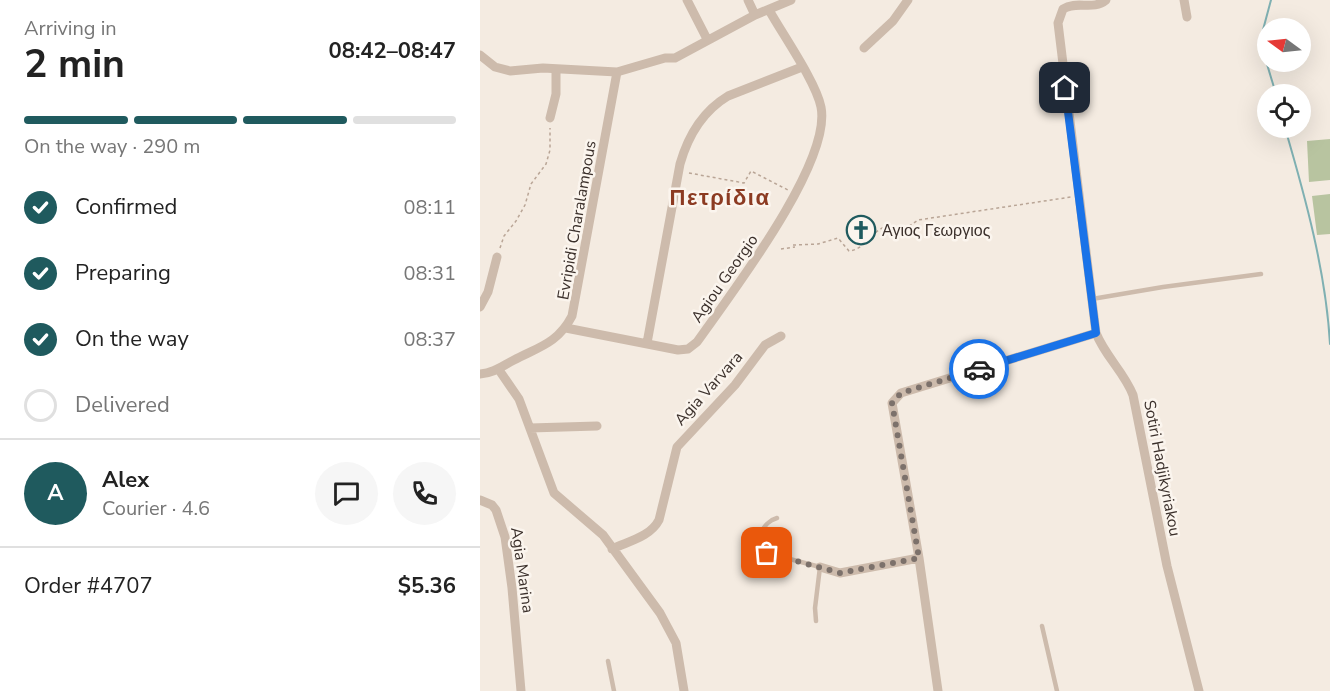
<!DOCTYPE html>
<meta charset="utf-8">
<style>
:root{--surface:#fff;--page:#f6f6f6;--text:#222;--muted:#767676;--line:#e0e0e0;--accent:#1f5a5e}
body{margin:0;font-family:"Nunito Sans",sans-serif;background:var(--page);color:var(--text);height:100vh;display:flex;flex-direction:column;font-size:22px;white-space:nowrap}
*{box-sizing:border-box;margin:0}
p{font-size:20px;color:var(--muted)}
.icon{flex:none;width:33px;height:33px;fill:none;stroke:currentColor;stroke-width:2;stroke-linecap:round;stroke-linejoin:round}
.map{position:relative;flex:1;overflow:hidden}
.sheet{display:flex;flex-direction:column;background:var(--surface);width:480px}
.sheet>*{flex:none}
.needle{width:39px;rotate:285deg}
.tools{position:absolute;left:777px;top:18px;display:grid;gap:12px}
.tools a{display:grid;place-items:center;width:54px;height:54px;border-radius:50%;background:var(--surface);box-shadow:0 6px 24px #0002;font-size:30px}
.pin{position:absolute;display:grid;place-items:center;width:51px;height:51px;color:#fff;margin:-26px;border-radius:12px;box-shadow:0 3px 9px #0006}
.courier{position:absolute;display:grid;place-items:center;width:60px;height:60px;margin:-30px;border:4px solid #1a73e8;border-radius:50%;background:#fff;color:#222;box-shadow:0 2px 8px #0007}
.headline em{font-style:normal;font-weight:700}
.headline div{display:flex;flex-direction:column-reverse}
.headline{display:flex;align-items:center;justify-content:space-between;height:102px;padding:0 24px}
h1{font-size:39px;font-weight:700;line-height:45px}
.bar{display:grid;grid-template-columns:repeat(4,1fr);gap:9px 6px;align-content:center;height:72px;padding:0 24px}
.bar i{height:8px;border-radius:4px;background:var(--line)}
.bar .current{background:var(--accent)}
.bar p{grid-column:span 4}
.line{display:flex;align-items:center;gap:15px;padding:0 24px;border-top:2px solid var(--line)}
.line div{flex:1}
.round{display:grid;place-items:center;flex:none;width:63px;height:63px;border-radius:32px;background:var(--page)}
ol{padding:0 24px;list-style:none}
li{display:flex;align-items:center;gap:18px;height:66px}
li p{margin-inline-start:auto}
li .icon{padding:6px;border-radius:50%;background:var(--accent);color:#fff;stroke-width:4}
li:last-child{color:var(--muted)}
li i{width:33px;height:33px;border:3px solid var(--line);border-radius:50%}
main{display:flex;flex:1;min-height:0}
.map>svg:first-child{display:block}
.green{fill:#b8c4a0}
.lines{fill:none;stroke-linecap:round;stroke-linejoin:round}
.stream{stroke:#7fb0b2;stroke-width:2}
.path{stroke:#b9a596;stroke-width:1.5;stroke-dasharray:3 3;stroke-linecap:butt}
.lane{stroke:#cdbbac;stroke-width:4.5}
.street{stroke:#cdbbac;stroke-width:9}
.done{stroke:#7c716b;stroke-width:6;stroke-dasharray:0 10.8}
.route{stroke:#1a73e8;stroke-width:8}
.labels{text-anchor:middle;stroke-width:5;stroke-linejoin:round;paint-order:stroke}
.street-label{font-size:16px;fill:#3b302b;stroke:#fbf5ee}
.poi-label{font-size:16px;fill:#3b302b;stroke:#fbf5ee;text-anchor:start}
.district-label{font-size:22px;font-weight:bold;letter-spacing:1.5px;fill:#8c3b22;stroke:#fbf5ee}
</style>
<main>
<section class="sheet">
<div class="headline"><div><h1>2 min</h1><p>Arriving in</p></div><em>08:42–08:47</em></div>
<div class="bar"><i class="current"></i><i class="current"></i><i class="current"></i><i></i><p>On the way · 290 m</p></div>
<ol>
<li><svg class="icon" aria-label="check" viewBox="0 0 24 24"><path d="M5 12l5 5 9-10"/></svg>Confirmed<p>08:11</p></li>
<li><svg class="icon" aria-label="check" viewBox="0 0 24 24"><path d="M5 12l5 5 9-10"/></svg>Preparing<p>08:31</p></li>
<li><svg class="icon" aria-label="check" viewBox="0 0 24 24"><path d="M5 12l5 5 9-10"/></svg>On the way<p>08:37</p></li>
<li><i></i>Delivered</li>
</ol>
<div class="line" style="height:108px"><b class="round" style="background:var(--accent);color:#fff">A</b><div><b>Alex</b><p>Courier · 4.6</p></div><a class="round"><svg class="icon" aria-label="chat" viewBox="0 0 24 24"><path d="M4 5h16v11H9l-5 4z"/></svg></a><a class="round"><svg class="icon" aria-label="phone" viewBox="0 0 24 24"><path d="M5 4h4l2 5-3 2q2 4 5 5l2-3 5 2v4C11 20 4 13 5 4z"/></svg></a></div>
<div class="line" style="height:78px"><div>Order #4707</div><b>$5.36</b></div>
</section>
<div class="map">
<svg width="850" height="691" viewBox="0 0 850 691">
<rect width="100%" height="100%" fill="#f4ebe1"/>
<path class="green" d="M850,139V180L829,182L827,141Z
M850,194V234L837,235L832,196Z"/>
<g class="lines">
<path class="stream" d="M791,0L780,41L796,94
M805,128C825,196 846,272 850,344"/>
<path class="path" d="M209,173L264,183L271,171L308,190
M313,245L338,244L358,238L369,251C385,250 393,229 406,227C411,226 419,228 425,229L438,220L591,197
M20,248L24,236L36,221L45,205L51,184L66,164L70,150V128
M301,249L315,247"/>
<path class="lane" d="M612,299L683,287L781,274
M297,518C282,522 273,543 287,553L340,567L335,608L336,621
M562,626L577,691
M128,661L134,691"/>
<path class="street" d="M207,0L227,39
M268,0L275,15
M626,0C613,11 597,0 583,9L578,23L616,333C625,356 644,372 653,395L687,566L719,691
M704,0L707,17
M384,48L413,21L428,0
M0,55L15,67L30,71L63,68L137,72L185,58H195L275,15L311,0
M70,118L76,94V69
M0,307L8,292L17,257
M86,328L198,350L208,349L217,342C250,295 352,163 341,107C336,82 303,35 289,10
M167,343L200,164C208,136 223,111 248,96L322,67
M19,370L39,399L74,493L123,535L180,613L196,643L204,691
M0,374C14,373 22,366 34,360C59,347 78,343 92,316L137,72
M50,428L117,426
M0,500L12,505L16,510L25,537L32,588L41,691
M132,549C149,541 170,537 179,520L197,447L255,385L285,345L301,336
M340,567L360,573L439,558
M458,691L439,558L412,403L421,393L616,333"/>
</g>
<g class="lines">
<path class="done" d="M287,553L360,573L439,558L412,403L421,393L499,369"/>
<path class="route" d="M499,369L616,333L585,88"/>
</g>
<defs>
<g id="church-ring" transform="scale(1.5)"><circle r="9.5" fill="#fbf5ee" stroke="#1f5a5e" stroke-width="1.5"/><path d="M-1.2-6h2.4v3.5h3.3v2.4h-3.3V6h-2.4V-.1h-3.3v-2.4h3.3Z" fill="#1f5a5e"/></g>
</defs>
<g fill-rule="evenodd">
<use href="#church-ring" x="381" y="230"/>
</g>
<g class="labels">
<g class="street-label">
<text transform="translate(96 220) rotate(-80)" y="6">Evripidi Charalampous</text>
<text transform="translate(244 278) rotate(-55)" y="6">Agiou Georgio</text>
<text transform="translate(228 388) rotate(-48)" y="6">Agia Varvara</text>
<text transform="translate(683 468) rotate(79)" y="6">Sotiri Hadjikyriakou</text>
<text transform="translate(43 570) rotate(82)" y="6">Agia Marina</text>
</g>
<g class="poi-label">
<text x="402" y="236">Αγιος Γεωργιος</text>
</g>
<g class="district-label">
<text x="240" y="205">Πετρίδια</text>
</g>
</g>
</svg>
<div class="tools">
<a><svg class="needle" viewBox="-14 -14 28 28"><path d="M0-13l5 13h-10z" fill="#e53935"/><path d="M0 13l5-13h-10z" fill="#767676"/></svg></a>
<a><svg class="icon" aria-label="locate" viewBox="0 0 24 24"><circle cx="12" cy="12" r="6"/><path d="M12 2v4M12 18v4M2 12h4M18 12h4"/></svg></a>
</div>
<div class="pin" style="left:287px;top:553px;background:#ea580c"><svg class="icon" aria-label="bag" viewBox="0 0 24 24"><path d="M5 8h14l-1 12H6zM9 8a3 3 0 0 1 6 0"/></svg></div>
<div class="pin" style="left:585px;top:88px;background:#1f2937"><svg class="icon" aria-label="home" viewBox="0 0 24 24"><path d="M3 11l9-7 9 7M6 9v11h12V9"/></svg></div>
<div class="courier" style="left:499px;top:369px"><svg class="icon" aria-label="car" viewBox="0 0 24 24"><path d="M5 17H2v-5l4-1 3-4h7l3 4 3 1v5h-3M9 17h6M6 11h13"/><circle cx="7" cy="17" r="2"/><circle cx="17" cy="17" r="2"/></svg></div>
</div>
</main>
